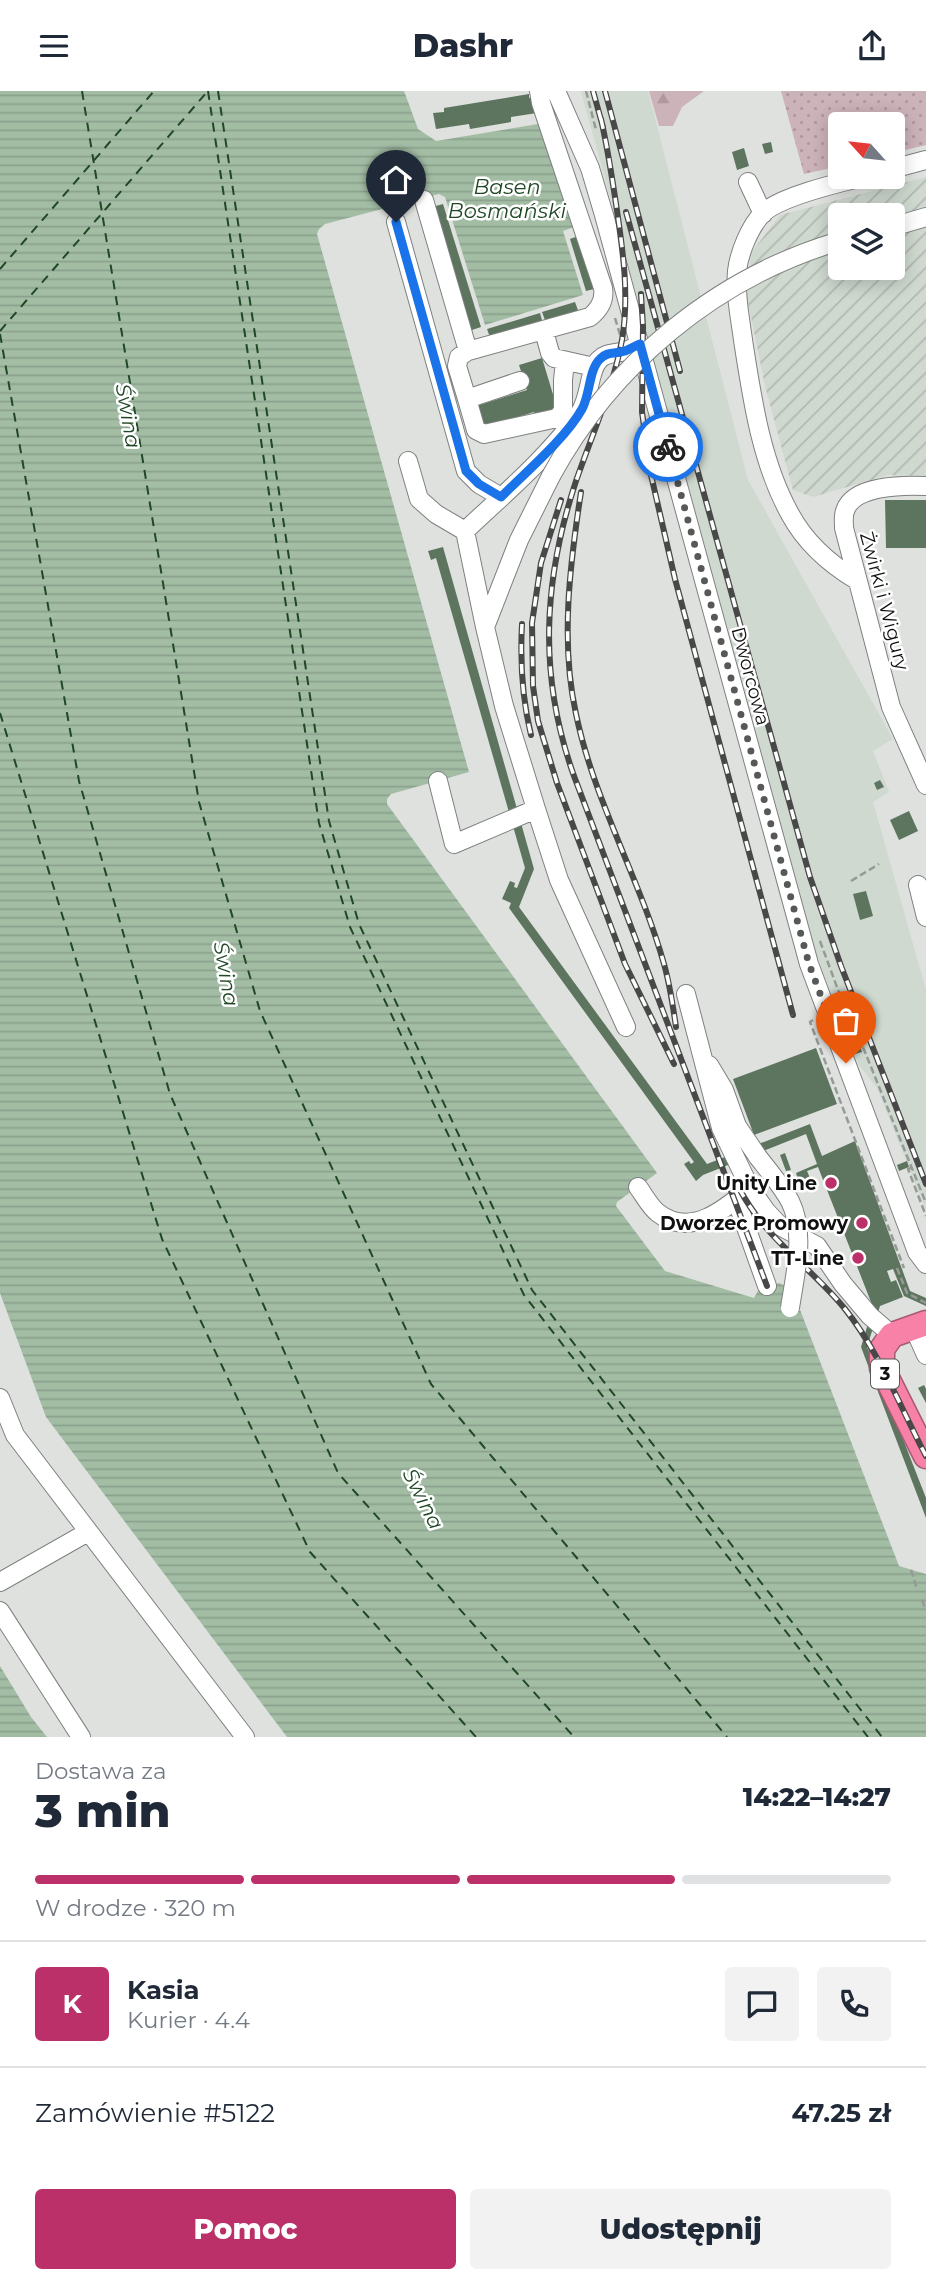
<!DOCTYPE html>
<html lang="pl">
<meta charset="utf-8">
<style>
:root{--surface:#fff;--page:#f2f2f3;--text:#1f2937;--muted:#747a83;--line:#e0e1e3;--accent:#bb3068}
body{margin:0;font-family:Montserrat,sans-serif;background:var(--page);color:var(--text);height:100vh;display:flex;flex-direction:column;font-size:26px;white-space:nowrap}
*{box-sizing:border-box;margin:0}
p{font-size:23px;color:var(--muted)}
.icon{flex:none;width:38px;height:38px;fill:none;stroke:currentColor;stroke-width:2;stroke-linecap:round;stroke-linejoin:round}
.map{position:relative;height:1646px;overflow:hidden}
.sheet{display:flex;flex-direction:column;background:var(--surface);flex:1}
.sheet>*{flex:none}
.needle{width:46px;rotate:297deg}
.fabs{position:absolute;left:828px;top:21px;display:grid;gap:14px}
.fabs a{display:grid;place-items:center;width:77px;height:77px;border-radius:7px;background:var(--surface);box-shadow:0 4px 18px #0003;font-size:35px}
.pin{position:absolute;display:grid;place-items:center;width:60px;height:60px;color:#fff;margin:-72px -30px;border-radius:50% 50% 50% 0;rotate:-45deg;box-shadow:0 0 7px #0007}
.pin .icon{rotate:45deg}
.courier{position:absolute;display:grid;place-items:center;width:70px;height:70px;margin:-35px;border:5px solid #1a73e8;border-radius:50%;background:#fff;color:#222;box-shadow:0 2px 9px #0007}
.head em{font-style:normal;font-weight:800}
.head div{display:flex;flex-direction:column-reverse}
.head{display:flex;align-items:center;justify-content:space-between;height:119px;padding:0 35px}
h1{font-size:46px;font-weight:800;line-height:52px}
.bar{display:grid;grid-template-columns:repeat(4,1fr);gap:10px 7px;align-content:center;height:84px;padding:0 35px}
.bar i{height:9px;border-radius:5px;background:var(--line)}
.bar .selected{background:var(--accent)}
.bar p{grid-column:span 4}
.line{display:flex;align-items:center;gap:18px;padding:0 35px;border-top:2px solid var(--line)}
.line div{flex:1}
.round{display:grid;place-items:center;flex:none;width:74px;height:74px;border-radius:7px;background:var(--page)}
.button{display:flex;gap:14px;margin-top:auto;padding:14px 35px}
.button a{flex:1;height:80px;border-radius:7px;background:var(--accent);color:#fff;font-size:28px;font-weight:800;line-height:80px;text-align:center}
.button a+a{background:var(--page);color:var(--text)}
header{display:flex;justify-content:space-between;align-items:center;height:91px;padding:0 35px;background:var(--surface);font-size:32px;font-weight:800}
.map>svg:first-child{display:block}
.built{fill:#cfd9d0}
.industrial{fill:url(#industrial-furrows);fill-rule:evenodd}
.grass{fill:url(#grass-dots)}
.forest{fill:url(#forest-firs)}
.water{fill:url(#water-rules)}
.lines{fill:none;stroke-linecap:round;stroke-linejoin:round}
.ferry{stroke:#204825;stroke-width:2;stroke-dasharray:9 7;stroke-linecap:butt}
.building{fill:#5d755f}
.minor-casing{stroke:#7e817f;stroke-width:20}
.highway-casing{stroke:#a65972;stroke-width:27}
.path{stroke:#969996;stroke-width:2.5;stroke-dasharray:7 3.5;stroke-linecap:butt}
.minor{stroke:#fff;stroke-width:18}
.highway{stroke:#f781a7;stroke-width:24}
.rail-casing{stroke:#474847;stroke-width:6}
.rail{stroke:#fff;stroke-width:3.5;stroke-dasharray:10;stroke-linecap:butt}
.minor-bridge-casing{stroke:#7e817f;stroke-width:20;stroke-linecap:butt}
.minor-bridge{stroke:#fff;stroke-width:18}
.done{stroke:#575957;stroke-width:7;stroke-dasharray:0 12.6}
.route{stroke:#1a73e8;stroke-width:9}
.poi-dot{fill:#bb3068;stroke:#fff;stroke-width:2.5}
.labels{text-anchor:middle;stroke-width:5;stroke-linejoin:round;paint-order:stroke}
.shield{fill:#fff;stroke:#575857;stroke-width:2}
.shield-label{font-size:18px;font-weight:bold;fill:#0f100f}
.street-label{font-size:19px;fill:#0f100f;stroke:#fff}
.poi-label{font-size:19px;font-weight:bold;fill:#0f100f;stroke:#fff;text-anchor:end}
.water-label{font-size:21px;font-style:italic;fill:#204825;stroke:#fff}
</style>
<header><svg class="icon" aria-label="menu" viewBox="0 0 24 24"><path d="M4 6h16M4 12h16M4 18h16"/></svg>Dashr<svg class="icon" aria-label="share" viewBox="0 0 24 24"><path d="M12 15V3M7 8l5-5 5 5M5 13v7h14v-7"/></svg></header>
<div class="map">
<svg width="926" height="1646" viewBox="0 0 926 1646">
<defs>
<pattern id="industrial-furrows" width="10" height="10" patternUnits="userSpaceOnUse" patternTransform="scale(1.75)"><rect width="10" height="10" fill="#cfd9d0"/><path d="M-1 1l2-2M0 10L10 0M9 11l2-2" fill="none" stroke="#b1b9b1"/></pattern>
<pattern id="grass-dots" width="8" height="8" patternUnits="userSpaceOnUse" patternTransform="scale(1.75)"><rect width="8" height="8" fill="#ccb2b9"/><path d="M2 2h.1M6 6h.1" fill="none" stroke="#ae989e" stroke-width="1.8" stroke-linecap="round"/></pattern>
<pattern id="forest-firs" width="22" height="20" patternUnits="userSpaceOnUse" patternTransform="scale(1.75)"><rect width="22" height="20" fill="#ccb2b9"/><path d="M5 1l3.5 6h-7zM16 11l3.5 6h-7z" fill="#ae989e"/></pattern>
<pattern id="water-rules" width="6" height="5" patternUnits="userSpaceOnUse" patternTransform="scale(1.75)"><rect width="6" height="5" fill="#a3bda5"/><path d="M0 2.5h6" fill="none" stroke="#8ba18d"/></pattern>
</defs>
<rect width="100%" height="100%" fill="#dee1de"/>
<path class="built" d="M581,0H648L748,389L893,648L873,660L889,701L873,711L926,899V1119L877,997L859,974L815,860Z"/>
<path class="industrial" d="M926,86V385L888,384L813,406L793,399L765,295L747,206L751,162L780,124ZM840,124H892V177H840Z"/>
<path class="grass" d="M781,0H926V54L893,62L892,33H840V75L804,83Z"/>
<path class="forest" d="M649,0H704L682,16L673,35H659Z"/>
<path class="water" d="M0,0H404L418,38L436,50L544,32L577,135L563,140L583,204L485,234L445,106L439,103L325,133L319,138L317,143L469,681L391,703L387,708V713L657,1082L617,1111L616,1115L665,1180L754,1207L759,1198L779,1192L792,1198L899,1475L926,1483V1646H287L46,1326L0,1202Z
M0,1575L31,1626L47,1646H0Z"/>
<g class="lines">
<path class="ferry" d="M82,0L199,711L260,920L431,1293L727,1646
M208,0L319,732L350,836L524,1204L868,1646
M218,0L329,730L359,833L532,1199L882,1646
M0,178L154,0
M0,240L207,1
M0,243L79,690L170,1003L338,1382L574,1646
M0,622L162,1148L310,1461L476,1646"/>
</g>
<path class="building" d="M529,3V7L535,6L537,22L511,26V31L470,38L469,33L436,38L433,22L444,21V17Z
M771,51L773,61L765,63L762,53Z
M744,57L749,75L737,79L732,61Z
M443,113L481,236L469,240L432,116Z
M833,131L834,134L840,132V137L830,140L829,133Z
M581,144L598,197L586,200L570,148Z
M575,211L579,222L546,232L542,221Z
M540,222L543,233L491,249L487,238Z
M542,267L558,320L536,327L534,321L482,337L476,315L527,299L519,274Z
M885,409H926V457H886Z
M443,456L534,778L519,816L707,1073L810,1033L822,1065L855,1050L910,1200L926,1207V1215L904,1205L893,1178L887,1180L891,1191L896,1189L903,1206L880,1215L867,1256L926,1407V1427L861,1256L873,1216L818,1076L807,1080L810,1087L799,1091L796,1082L817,1073L806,1043L703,1084L696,1090L684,1073L689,1070L691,1073L694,1071L509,817L511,812L502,808L510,790L515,792L514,796L517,797L525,777L436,467L431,469L428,460Z
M880,689L884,696L877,699L874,692Z
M909,720L918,740L899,749L890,729Z
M866,800L873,825L860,829L853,803Z
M854,938L862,961L855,963L846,941Z
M816,957L837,1013L754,1044L733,988Z
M785,1062L791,1079L786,1080L780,1064Z
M907,1070L909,1076L899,1080L897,1074Z
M924,1294L926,1298V1312L918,1297Z"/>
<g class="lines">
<g class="minor-casing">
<path id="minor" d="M556,0L590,77L604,124L809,873L917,1161L926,1173
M892,78L926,69
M748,91L763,123
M424,109L468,260L459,266L457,275L467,308L520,290
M396,131L466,380L479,393L501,406
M892,136L926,126
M544,240L550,262L554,267L594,276
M468,260L590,226C600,218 605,209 603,197L541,12L539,0
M467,308L476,339L484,343L557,327L563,320V289L565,270
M408,370L419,408L436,423L465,440
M926,395C904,394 853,394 845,420C843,425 844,432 844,437L891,616L926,694
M858,490C831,474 805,451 790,423C761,371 752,307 743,249C740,226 735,203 737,180C739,162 750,135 763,122C781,105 838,92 863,86
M485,536L519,449L551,385
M438,690L454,753L536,718
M918,794L926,826
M686,903L721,1037L750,1097L766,1120L780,1135L817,1155L843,1193L870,1225L892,1244
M626,936L559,789L536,718L504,615L485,536L465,440C504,403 547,367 579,323C591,307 588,278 600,268C607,261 616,263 625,260C630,259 635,255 640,253
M709,974L724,999L737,1035L758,1066
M638,1096C644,1104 650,1116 658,1122C690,1147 724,1119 750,1097
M736,1108L767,1195
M913,1235L926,1264
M0,1307L15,1344L245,1646
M0,1491L88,1441
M0,1520L81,1646"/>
</g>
<g class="highway-casing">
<path id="highway" d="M926,1232L892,1244L882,1258V1277L926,1365"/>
</g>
<path class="path" d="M586,0L596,39
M615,227L621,247
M851,790L879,773
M820,850L848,926L852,929L926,1112
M813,929L810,931L904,1177
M911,1077L908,1078L926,1125
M897,1177L907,1202L926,1212
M911,1479L917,1498
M922,1509L926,1519"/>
<use href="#minor" class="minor"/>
<use href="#highway" class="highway"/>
<g class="rail-casing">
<path id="rail" d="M593,0L603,36
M605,0L680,280
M601,28C607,54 611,80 615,106C622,154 630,201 622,249C613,297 592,344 576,390C543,490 538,585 574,685L767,1195
M626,121L810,786L841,875L926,1093
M641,203L643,235L642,321L651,384L675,488L793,924
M581,401C570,473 560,551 576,623C594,710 640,788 664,873C670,894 673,915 676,936
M561,409L541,472L532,532L533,595L538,630L557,692L625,873L674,973
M522,533C520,570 522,607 531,644
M739,1097C766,1149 810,1175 845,1218C880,1262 900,1316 926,1365"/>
</g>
<use href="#rail" class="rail"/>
<g class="minor-bridge-casing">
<path id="minor-bridge" d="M551,385C611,274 714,188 836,151
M758,1066C769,1080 781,1094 790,1110C806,1142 795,1183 790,1217"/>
</g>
<use href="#minor-bridge" class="minor-bridge"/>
</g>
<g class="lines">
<path class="done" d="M668,356L809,873L846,972"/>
<path class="route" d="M396,131L466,380L479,393L501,406C525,382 566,347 582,318C590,304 589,278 600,268C607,260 616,263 625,260C630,258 635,255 640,253L668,356"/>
</g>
<g class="poi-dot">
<circle cx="831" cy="1092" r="7"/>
<circle cx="862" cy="1132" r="7"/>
<circle cx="858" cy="1167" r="7"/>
</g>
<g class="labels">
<rect class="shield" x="871" y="1268.5" width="28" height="29" rx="5"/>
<g class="shield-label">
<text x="885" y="1289">3</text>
</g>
<g class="street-label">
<text transform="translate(885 510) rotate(75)" y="7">Żwirki i Wigury</text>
<text transform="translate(751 585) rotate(75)" y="7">Dworcowa</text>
</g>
<g class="poi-label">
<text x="817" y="1099">Unity Line</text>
<text x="848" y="1139">Dworzec Promowy</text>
<text x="844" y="1174">TT-Line</text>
</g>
<g class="water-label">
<text x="507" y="103">Basen<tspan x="507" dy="24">Bosmański</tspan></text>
<text transform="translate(128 325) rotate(80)" y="7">Świna</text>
<text transform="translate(226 883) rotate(80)" y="7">Świna</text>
<text transform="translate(423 1408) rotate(63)" y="7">Świna</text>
</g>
</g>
</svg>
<div class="fabs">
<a><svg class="needle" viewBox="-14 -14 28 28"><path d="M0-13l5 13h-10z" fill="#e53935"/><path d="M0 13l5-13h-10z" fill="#747a83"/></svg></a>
<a><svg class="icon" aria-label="layers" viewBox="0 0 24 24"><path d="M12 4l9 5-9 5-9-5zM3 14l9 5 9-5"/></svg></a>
</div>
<div class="pin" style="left:846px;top:972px;background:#ea580c"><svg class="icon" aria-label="bag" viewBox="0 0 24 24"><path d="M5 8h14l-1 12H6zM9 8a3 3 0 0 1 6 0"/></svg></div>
<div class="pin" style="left:396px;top:131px;background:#1f2937"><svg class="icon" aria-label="home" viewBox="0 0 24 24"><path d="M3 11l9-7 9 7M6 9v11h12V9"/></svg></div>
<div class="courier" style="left:668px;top:356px"><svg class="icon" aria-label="bike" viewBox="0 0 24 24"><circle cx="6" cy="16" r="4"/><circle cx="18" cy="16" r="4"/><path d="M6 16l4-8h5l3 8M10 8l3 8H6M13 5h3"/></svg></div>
</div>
<section class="sheet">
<div class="head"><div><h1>3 min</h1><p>Dostawa za</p></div><em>14:22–14:27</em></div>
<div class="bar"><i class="selected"></i><i class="selected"></i><i class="selected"></i><i></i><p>W drodze · 320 m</p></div>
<div class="line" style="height:126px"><b class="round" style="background:var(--accent);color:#fff">K</b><div><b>Kasia</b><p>Kurier · 4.4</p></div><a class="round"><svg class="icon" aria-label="chat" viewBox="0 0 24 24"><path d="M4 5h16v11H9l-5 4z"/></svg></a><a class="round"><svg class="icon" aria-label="phone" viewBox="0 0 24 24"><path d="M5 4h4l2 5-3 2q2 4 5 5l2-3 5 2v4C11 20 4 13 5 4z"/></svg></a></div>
<div class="line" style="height:91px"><div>Zamówienie #5122</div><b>47.25 zł</b></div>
<div class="button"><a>Pomoc</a><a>Udostępnij</a></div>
</section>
